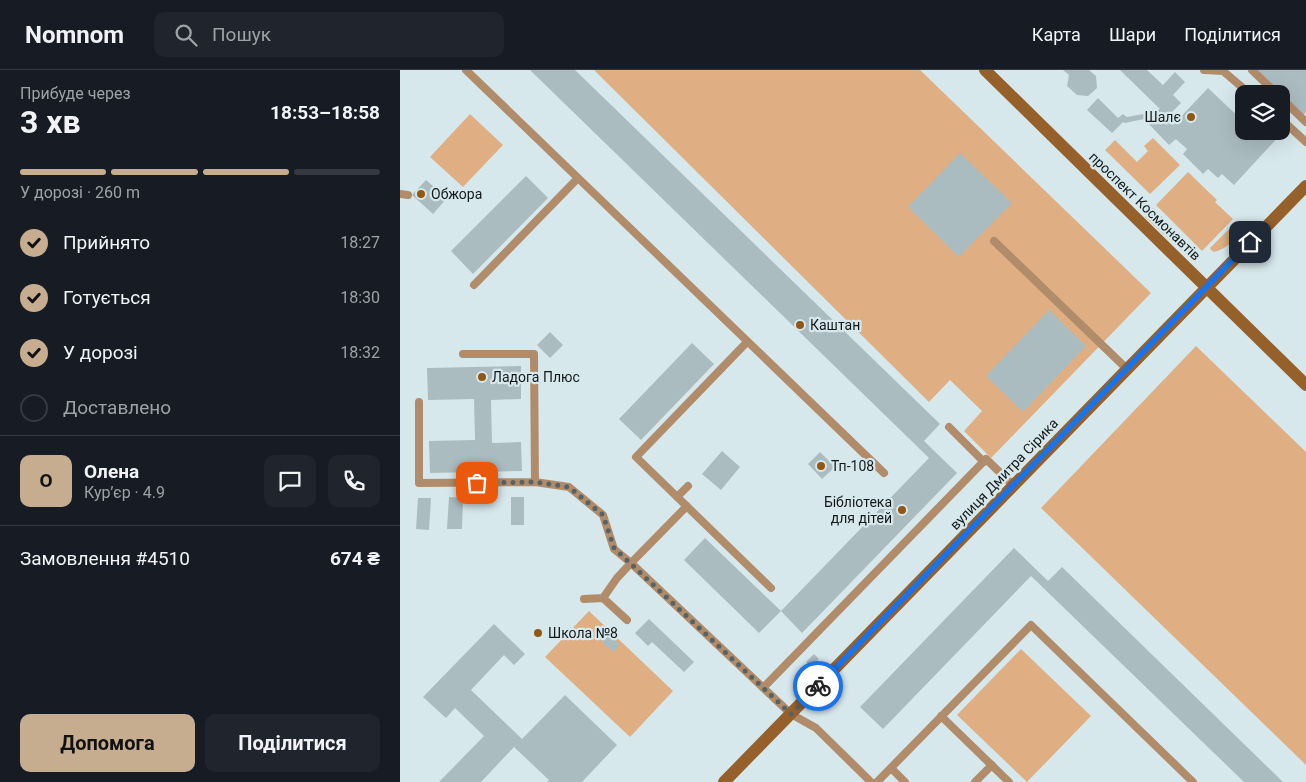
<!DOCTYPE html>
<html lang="uk">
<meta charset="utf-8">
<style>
:root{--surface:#171b24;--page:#20242c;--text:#f1f3f6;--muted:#9ea1a6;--line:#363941;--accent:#c6ad90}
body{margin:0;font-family:Roboto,sans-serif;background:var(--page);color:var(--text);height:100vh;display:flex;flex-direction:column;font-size:19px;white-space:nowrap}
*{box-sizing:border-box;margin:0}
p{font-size:16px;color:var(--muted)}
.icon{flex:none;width:28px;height:28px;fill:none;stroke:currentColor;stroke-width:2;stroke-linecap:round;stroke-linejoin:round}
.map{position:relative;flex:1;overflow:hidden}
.drawer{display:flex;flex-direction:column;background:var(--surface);width:400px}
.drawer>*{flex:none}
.buttons{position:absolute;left:835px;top:15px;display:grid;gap:10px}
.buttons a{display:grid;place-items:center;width:55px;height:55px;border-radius:10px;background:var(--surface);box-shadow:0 5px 20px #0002;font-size:25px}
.pin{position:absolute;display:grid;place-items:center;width:42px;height:42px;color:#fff;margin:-21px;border-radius:10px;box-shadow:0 2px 8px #0006}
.courier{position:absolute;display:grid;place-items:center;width:50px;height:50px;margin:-25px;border:4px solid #1a73e8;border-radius:50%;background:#fff;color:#222;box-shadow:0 1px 6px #0007}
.summary em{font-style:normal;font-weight:700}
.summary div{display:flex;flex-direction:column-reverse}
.summary{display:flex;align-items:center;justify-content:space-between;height:85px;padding:0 20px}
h1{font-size:32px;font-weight:700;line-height:38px}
.bar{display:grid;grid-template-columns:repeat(4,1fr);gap:8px 5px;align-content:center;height:60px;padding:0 20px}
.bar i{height:6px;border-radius:4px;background:var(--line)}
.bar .on{background:var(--accent)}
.bar p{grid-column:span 4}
.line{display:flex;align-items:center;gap:12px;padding:0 20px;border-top:1px solid var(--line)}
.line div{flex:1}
.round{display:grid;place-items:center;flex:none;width:52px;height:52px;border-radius:10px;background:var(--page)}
ol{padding:0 20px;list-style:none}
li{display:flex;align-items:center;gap:15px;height:55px}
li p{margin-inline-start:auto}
li .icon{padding:5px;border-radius:50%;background:var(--accent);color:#111;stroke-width:4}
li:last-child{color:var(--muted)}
li i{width:28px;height:28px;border:2px solid var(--line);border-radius:50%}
.primary-button{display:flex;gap:10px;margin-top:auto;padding:10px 20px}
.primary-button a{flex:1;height:58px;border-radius:10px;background:var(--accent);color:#111;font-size:20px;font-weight:700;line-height:58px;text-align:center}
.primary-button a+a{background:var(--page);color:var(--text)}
header{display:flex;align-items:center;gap:30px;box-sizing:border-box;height:70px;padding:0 25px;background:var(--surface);border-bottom:1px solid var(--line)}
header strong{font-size:24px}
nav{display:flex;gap:28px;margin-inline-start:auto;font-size:18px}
.search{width:350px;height:45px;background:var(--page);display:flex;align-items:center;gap:12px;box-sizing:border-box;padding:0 18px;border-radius:10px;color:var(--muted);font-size:19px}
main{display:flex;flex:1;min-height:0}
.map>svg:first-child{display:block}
.green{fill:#dfaf83}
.building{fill:#abbcc0}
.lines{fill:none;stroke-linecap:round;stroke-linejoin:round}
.lane{stroke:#b18c6b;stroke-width:8}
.secondary{stroke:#95602a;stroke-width:12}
.done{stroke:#586164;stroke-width:5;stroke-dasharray:0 9}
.route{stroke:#1a73e8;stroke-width:6}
.poi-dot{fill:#915714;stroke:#d7e8ed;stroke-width:2}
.labels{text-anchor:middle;stroke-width:4.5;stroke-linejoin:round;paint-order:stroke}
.poi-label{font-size:14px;fill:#13191a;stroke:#d7e8ed;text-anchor:start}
.street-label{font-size:14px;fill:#13191a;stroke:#d7e8ed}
</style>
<header>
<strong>Nomnom</strong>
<div class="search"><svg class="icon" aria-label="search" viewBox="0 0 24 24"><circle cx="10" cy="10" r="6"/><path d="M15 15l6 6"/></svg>Пошук</div>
<nav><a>Карта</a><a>Шари</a><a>Поділитися</a></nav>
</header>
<main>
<section class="drawer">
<div class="summary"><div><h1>3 хв</h1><p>Прибуде через</p></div><em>18:53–18:58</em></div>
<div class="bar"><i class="on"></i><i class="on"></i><i class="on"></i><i></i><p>У дорозі · 260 m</p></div>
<ol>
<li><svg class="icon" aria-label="check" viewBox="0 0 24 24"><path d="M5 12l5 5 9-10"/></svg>Прийнято<p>18:27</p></li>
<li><svg class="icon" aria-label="check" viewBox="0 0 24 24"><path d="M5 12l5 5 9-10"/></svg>Готується<p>18:30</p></li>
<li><svg class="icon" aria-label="check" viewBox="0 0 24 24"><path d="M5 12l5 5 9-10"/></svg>У дорозі<p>18:32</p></li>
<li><i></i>Доставлено</li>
</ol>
<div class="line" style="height:90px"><b class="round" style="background:var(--accent);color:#111">О</b><div><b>Олена</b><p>Кур’єр · 4.9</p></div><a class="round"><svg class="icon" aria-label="chat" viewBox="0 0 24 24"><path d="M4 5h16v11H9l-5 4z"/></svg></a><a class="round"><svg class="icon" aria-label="phone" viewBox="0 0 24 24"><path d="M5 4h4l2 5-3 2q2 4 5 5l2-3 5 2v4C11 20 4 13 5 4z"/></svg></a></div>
<div class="line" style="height:65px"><div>Замовлення #4510</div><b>674 ₴</b></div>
<div class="primary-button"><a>Допомога</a><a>Поділитися</a></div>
</section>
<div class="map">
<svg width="906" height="712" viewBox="0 0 906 712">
<rect width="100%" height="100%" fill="#d7e8ed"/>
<path class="green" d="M194,0H520L751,223L591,388L564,361L582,341L550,310L529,332Z
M70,44L103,75L63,117L30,87Z
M753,68L780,95L750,124L705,80L715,70L737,92L748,81L744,76Z
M788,102L817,130L815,132L833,149L802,181L756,135Z
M753,138L794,178L793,184L789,186L784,183L745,147Z
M837,151L843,157L847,153L849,155C839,166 829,178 814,182L811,180L810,178Z
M796,276L906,382V695L641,438Z
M189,541L273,621L230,667L145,587Z
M621,579L691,646L627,712L557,645Z"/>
<path class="building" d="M130,0H175L540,354L524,371L557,403L402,563L381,541L529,388Z
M663,0H689L696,6L697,18L688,26L677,25L667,16L669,5Z
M720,0H747L763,15L775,2L785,12L773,25L781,33L766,48L773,55L808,18L844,52V61H854L858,65L862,61H878L881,64L834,115L822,104L818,108L808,99L803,104L783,84L787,79L778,71L776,69L769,75L744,49L725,53L723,52L712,63L687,40L698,28L718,48L723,44L727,47L749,43L760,39Z
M856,0H906V42L903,46Z
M560,83L612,133L559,187L508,137Z
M126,106L148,128L73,204L51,181Z
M26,110L47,128L33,144L12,125Z
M649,240L686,276L623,342L586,306Z
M150,262L163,275L150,288L137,275Z
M292,273L314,294L241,370L219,349Z
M121,296V329L91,330L92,373L121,372L122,401L30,403L29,371L75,370L74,329L28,330L27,298Z
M322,381L340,397L321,420L302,404Z
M420,382L435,397L422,409L408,394Z
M49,427L63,428L62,459H47Z
M111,427H124V455H111Z
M18,428H31L29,460L16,459Z
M305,468L381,541L359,563L284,490Z
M614,478L648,511L662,497L883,712H844L631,506L483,659L460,637Z
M249,549L294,592L284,602L252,572L248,576L235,563Z
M94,554L125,584L114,595L104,585L71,620L122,669L165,625L217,675L182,712H147L149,710L114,677L81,712H39L84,666L55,638L46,648L23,627Z
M203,559L220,575L213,582L196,566Z
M414,584L419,589L411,597L406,592Z"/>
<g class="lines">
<path class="lane" d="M66,0L484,403
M804,0L823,1L850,24
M852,0L877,24
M881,28L906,52
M881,49L906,72
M0,124L8,125
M594,171L727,299
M74,215L178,108
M347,272L236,387L371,518
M63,284H134L135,412L169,417L203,445L214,479L231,493L217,508L203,528L184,529
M19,332V413L135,412
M549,357L584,392
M277,427L288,416
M287,436L231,493L391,644L416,658L471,712
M203,528L227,550
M363,618L586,389L614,416
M541,646L609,712
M491,698L505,712
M477,712L631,555L793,712
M575,712L592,695"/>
<path class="secondary" d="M585,0L906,315
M324,712L906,116"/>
</g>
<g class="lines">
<path class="done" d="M77,413L135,412L169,417L203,445L214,478L391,644L418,616"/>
<path class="route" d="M418,616L850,172"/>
</g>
<g class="poi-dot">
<circle cx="791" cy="47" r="5"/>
<circle cx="21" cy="124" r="5"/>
<circle cx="400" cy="255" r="5"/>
<circle cx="82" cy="307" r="5"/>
<circle cx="421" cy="396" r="5"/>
<circle cx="502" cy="440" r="5"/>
<circle cx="138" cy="563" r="5"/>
</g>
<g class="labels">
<g class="poi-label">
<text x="781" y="52" text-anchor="end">Шалє</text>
<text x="31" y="129">Обжора</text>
<text x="410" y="260">Каштан</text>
<text x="92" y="312">Ладога Плюс</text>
<text x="431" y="401">Тп-108</text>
<text x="492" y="437" text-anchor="end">Бібліотека<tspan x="492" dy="16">для дітей</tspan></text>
<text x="148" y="568">Школа №8</text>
</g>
<g class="street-label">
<text transform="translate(745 136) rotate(44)" y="5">проспект Космонавтів</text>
<text transform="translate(604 404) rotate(-46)" y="5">вулиця Дмитра Сірика</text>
</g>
</g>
</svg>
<div class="buttons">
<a><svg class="icon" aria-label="layers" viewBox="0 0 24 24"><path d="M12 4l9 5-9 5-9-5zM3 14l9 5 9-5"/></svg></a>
</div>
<div class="pin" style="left:77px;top:413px;background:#ea580c"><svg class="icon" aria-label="bag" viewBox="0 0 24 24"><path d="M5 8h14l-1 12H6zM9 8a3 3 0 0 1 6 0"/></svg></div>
<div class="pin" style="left:850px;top:172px;background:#1f2937"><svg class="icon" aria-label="home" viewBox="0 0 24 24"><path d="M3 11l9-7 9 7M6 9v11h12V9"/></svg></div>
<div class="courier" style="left:418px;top:616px"><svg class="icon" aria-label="bike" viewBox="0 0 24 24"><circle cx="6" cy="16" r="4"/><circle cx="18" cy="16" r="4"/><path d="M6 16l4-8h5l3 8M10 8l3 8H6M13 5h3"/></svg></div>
</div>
</main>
